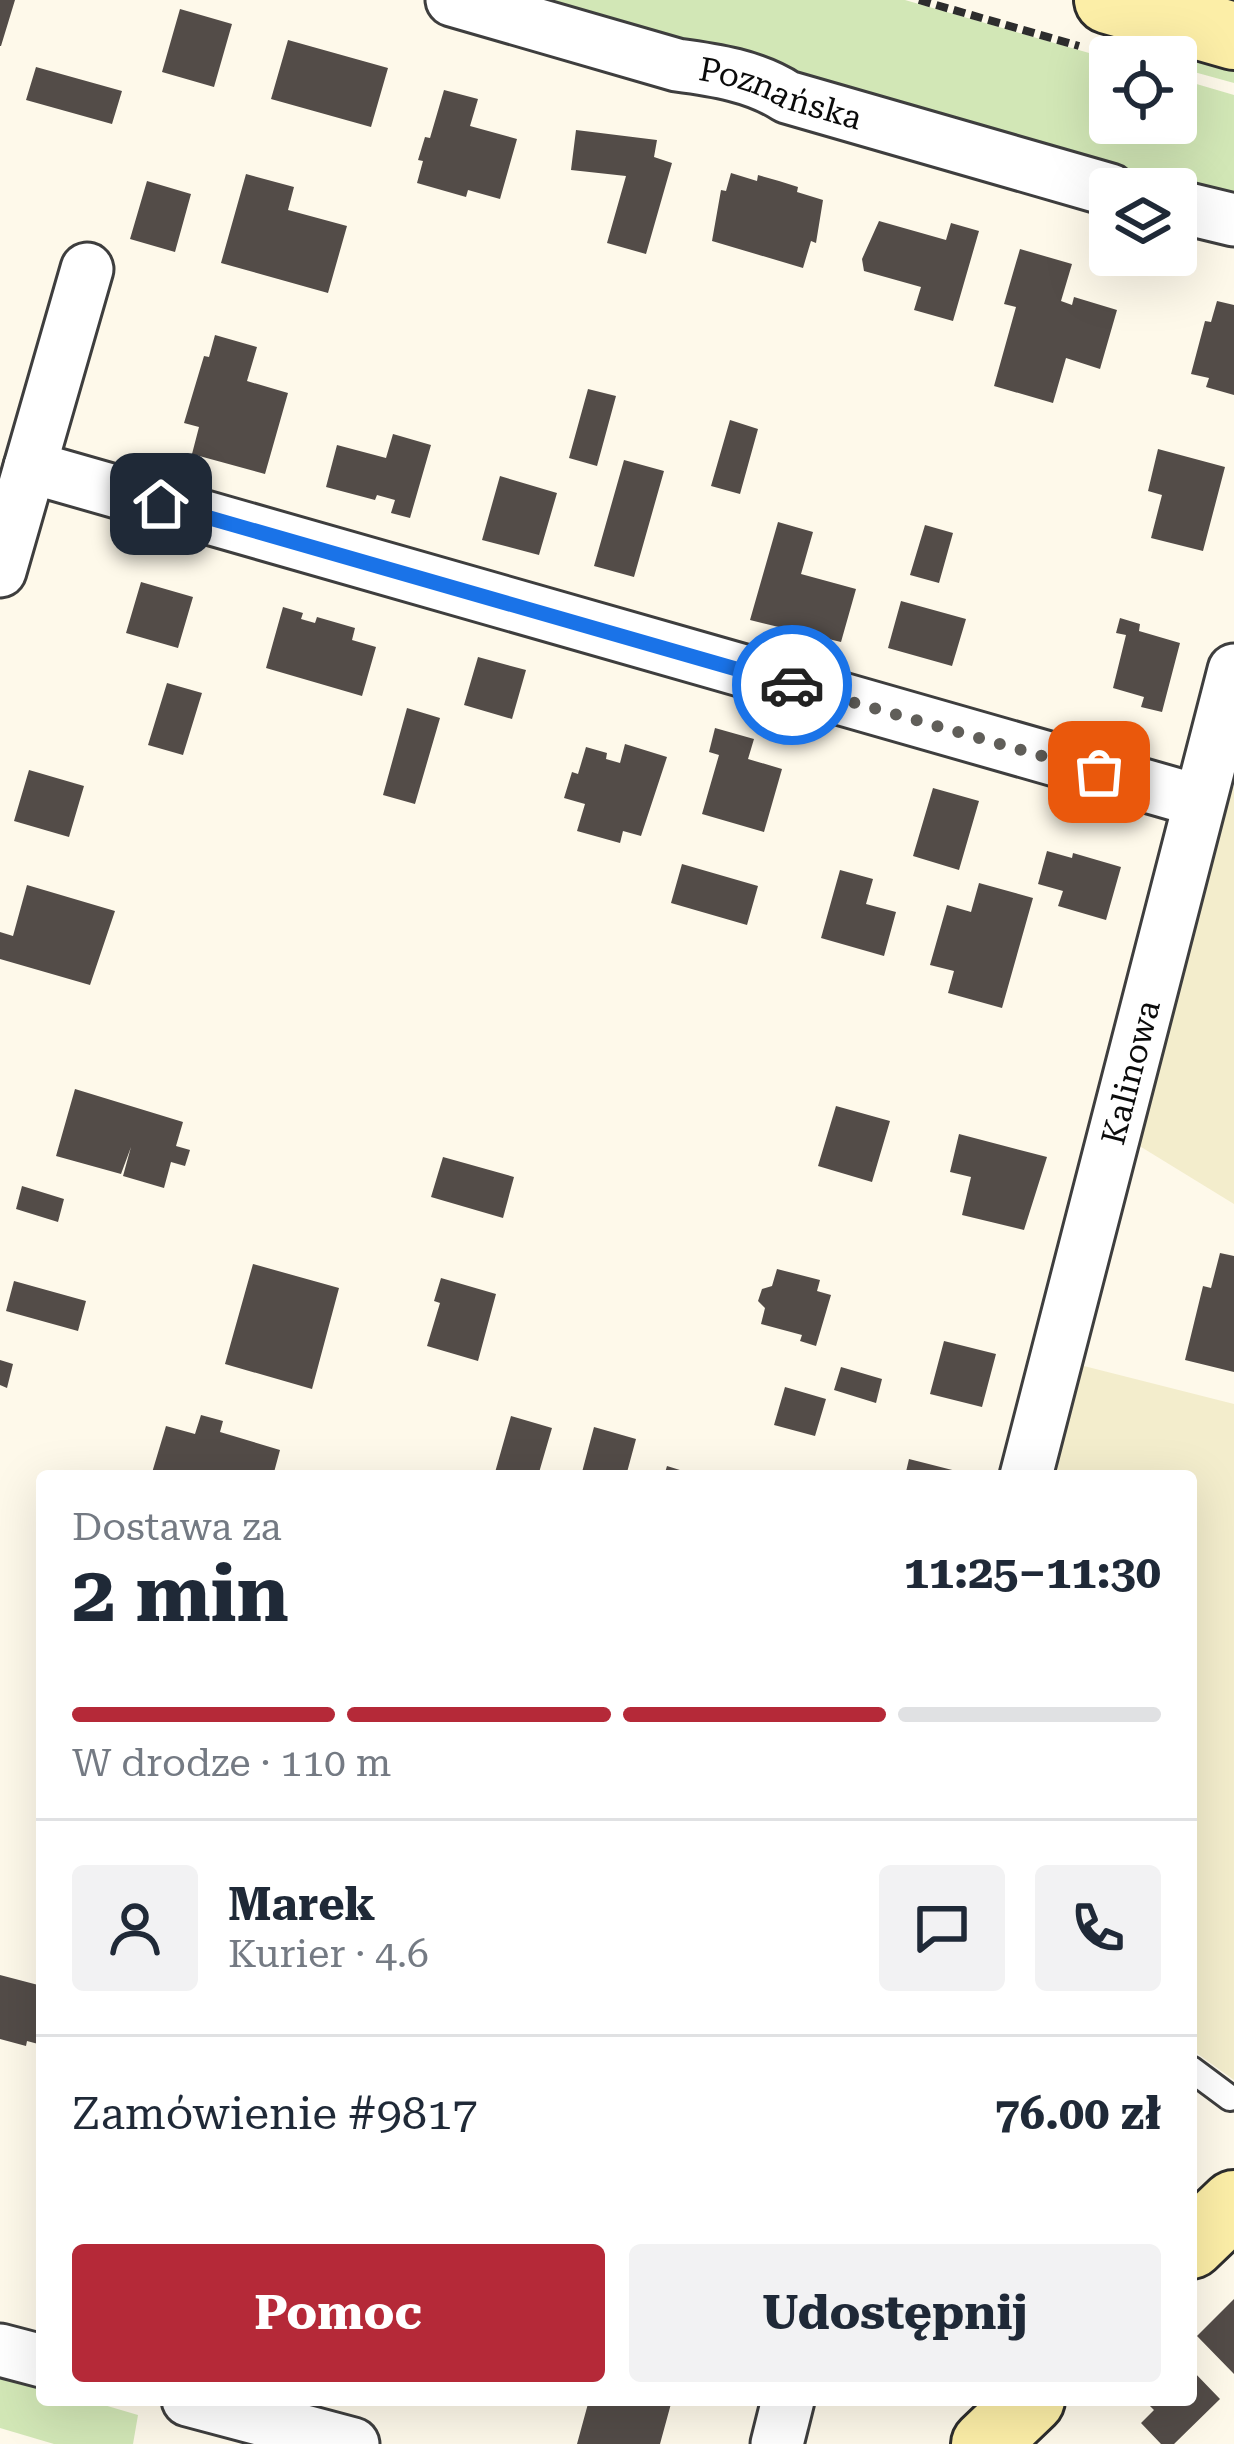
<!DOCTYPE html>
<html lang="pl">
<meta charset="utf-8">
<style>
:root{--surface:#fff;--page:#f2f2f3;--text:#1f2937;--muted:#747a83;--line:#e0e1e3;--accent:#b52938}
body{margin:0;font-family:"Roboto Serif",serif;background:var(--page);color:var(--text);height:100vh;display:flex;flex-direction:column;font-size:45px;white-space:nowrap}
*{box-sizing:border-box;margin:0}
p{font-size:39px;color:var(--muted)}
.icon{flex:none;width:66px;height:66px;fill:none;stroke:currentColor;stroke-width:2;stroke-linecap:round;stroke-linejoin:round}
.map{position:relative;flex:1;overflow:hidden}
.drawer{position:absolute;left:36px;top:1470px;width:1161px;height:936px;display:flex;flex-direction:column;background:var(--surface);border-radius:12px;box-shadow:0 12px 48px #0002}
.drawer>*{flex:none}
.buttons{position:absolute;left:1089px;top:36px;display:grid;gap:24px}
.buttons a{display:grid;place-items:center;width:108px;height:108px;border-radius:12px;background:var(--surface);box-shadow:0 12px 48px #0002;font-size:60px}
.pin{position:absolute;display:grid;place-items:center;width:102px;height:102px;color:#fff;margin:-51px;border-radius:24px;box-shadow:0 6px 18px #0006}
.courier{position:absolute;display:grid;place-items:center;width:120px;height:120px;margin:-60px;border:9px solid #1a73e8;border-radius:50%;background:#fff;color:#222;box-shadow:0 3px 15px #0007}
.overview em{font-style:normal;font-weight:700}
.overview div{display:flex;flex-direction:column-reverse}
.overview{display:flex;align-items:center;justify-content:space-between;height:204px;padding:0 36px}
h1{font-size:78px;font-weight:700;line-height:90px}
.bar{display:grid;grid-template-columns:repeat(4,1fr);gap:18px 12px;align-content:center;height:144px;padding:0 36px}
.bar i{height:15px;border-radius:9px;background:var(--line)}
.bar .on{background:var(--accent)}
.bar p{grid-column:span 4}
.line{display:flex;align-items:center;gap:30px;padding:0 36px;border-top:3px solid var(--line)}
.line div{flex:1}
.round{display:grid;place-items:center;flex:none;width:126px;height:126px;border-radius:12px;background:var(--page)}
.button{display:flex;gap:24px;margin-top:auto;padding:24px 36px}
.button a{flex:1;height:138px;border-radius:12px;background:var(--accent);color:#fff;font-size:48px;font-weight:700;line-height:138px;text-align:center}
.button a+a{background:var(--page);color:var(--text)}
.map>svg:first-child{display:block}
.farmland{fill:#f3edcc}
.green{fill:#d2e7b6}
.building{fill:#534c48}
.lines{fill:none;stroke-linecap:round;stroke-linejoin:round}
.lane-casing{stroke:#3e3e3e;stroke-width:30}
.street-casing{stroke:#3e3e3e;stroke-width:57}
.secondary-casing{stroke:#2d2d2d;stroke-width:72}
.path{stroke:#2d2d2d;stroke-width:8;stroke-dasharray:12 6;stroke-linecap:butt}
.lane{stroke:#fff;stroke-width:24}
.street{stroke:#fff;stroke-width:51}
.secondary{stroke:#fceea7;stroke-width:66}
.done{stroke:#605e59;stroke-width:12;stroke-dasharray:0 21.6}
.route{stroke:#1a73e8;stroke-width:15}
.labels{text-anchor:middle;stroke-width:12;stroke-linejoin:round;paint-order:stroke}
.street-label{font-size:33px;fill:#0b0b0b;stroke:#fff}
</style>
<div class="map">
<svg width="1234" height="2444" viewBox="0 0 1234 2444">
<rect width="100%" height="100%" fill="#fef9ea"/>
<path class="farmland" d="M1228,785L1234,787V1204L1133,1142Z
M1072,1363L1234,1404V2080L1191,2049V1476H1043Z"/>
<path class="green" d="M507,0H905L1110,59V123H1176V78L1234,95V209Z
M1234,56V83L1176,67V57H1172Z
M0,2375L42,2387V2400H87L138,2415L133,2444H54L0,2428Z"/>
<path class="building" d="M0,0H15L1,46H0Z
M180,9L232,24L214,87L162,72Z
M288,40L388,68L371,127L271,99Z
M36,67L122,91L112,124L26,100Z
M444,90L478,99L470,126L517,139L500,199L468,190L466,197L417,183L423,161L418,160L425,137L430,138Z
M576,130L657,140L654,157L672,163L646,254L607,243L626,176L571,170Z
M731,173L757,181L758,175L779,181L798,187L797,192L823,200L816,243L811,241L803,268L712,241L721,190L726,191Z
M246,174L294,187L288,210L347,226L328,293L221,263Z
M147,181L191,194L175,252L130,239Z
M879,221L946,240L951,223L979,231L953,321L914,310L921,287L864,271L862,259Z
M1020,249L1072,264L1061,301L1072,305L1074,297L1117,310L1100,369L1066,358L1053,403L994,386L1016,307L1004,304Z
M1217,301L1234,305V395L1206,387L1209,378L1191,374L1205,321L1211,322Z
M215,335L257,347L247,381L288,393L265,474L192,454L199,427L184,423L204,356L209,357Z
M588,389L616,396L597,466L569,458Z
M730,420L758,429L740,494L711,486Z
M393,434L431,445L410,518L391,513L395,500L377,495L375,500L326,487L337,445L386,458Z
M1158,449L1225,467L1203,551L1151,538L1162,495L1148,491Z
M624,460L664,471L634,577L594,566Z
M500,476L557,493L539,555L482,540Z
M778,522L813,532L801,574L856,589L841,642L750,620Z
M925,525L953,533L939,583L910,575Z
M141,582L193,597L178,648L126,633Z
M901,601L966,619L952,666L888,648Z
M283,607L303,613L301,619L315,623L317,617L355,628L352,640L376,647L362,696L266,668Z
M1120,618L1140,624L1139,631L1180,643L1162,712L1141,707L1144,697L1113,688L1126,635L1116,633Z
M478,657L526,670L512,719L464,705Z
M167,683L202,693L183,755L148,745Z
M407,708L440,718L415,804L383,795Z
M715,728L754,739L748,759L782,769L764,832L702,814L719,755L709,752Z
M625,744L667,757L641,836L623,831L620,843L577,831L585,804L564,798L572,772L578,774L586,747L607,753L606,759L620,763Z
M29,770L84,786L69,837L14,821Z
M933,788L979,801L959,870L913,856Z
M1047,851L1072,858L1073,853L1121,867L1106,920L1058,906L1063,891L1038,884Z
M682,864L758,886L747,925L671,903Z
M840,870L873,879L866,904L896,912L884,956L821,938Z
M979,883L1033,898L1002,1008L948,993L954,971L930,965L947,905L971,912Z
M27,885L115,911L90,985L0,959V932L13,936Z
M75,1089L183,1122L176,1146L190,1150L185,1166L171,1162L164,1188L123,1176L131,1147L121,1174L56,1156Z
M836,1106L890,1121L872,1182L818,1166Z
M959,1134L1047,1157L1024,1230L962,1215L971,1177L950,1172Z
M443,1157L514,1177L503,1218L431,1197Z
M22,1186L64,1199L58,1222L16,1209Z
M1220,1253L1234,1256V1372L1185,1360L1203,1286L1211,1288Z
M253,1264L339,1288L312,1389L225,1364Z
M777,1269L820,1280L817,1291L831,1295L816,1346L800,1341L802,1335L761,1324L765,1308L758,1301L762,1289L772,1286Z
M441,1278L496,1294L478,1361L427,1346L440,1303L434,1301Z
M14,1281L86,1301L78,1331L6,1311Z
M944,1341L996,1354L982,1407L930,1394Z
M0,1360L13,1364L7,1388L0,1385Z
M841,1367L882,1379L876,1403L834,1390Z
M785,1387L826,1399L815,1436L774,1425Z
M201,1415L223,1421L220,1432L280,1450L273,1476H151L166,1426L195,1434Z
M511,1416L552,1428L538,1476H494Z
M594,1427L636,1439L626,1476H581Z
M909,1459L968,1474V1476H905Z
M667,1466L696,1475V1476H664Z
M0,1975L42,1986V2045L27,2041L26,2046L0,2039Z
M1234,2299V2374L1197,2336Z
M1191,2369L1220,2399L1174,2444H1161L1141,2423L1154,2410L1144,2400H1191Z
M589,2400H672L660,2444H577Z"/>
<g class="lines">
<g class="lane-casing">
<path id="lane" d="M1191,2069L1230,2098"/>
</g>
<g class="street-casing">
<g id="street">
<path id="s1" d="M452,0L677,65C715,70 755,76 787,97L1110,190"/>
<path d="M1176,206L1234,220"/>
<path d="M30,467L1199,801"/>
<path d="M0,571L87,269"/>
<path id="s2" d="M1026,1476L1234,670"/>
<path d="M0,2350L42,2361"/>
<path d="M188,2400L353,2444"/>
<path d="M777,2444L788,2400"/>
</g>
</g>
<g class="secondary-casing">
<path id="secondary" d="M1108,0L1234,36
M1191,2245L1234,2204
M985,2444L1031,2400"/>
</g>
<path class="path" d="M919,0L1079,46"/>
<use href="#lane" class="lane"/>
<use href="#street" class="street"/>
<use href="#secondary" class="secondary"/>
</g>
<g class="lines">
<path class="done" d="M792,685L1099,772"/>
<path class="route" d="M161,504L792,685"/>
</g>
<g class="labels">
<g class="street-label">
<text dy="12" stroke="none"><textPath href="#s1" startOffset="342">Poznańska</textPath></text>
<text dy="12" stroke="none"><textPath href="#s2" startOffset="417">Kalinowa</textPath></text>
</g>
</g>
</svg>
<div class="buttons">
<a><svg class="icon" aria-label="locate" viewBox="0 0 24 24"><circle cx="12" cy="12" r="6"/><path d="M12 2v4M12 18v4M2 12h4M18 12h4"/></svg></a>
<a><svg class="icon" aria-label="layers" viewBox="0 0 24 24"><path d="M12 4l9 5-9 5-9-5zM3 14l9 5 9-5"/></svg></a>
</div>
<div class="pin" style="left:1099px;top:772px;background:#ea580c"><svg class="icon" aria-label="bag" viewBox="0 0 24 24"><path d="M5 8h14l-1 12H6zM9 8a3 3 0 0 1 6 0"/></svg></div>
<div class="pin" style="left:161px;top:504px;background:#1f2937"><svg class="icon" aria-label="home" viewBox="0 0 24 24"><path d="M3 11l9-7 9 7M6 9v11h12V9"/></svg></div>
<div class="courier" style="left:792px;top:685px"><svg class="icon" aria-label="car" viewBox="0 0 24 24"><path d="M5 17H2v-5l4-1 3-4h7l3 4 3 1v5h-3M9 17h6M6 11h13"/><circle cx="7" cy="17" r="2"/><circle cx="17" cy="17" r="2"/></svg></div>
<section class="drawer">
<div class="overview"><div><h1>2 min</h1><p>Dostawa za</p></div><em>11:25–11:30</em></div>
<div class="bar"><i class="on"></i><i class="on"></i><i class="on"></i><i></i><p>W drodze · 110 m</p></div>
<div class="line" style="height:216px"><a class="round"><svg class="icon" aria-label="person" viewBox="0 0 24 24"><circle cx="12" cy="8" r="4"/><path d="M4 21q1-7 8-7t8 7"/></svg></a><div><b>Marek</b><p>Kurier · 4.6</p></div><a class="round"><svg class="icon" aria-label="chat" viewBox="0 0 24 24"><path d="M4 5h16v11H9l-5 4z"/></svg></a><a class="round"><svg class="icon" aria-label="phone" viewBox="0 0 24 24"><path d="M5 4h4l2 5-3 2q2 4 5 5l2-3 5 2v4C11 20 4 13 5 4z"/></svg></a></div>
<div class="line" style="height:156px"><div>Zamówienie #9817</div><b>76.00 zł</b></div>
<div class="button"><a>Pomoc</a><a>Udostępnij</a></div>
</section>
</div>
